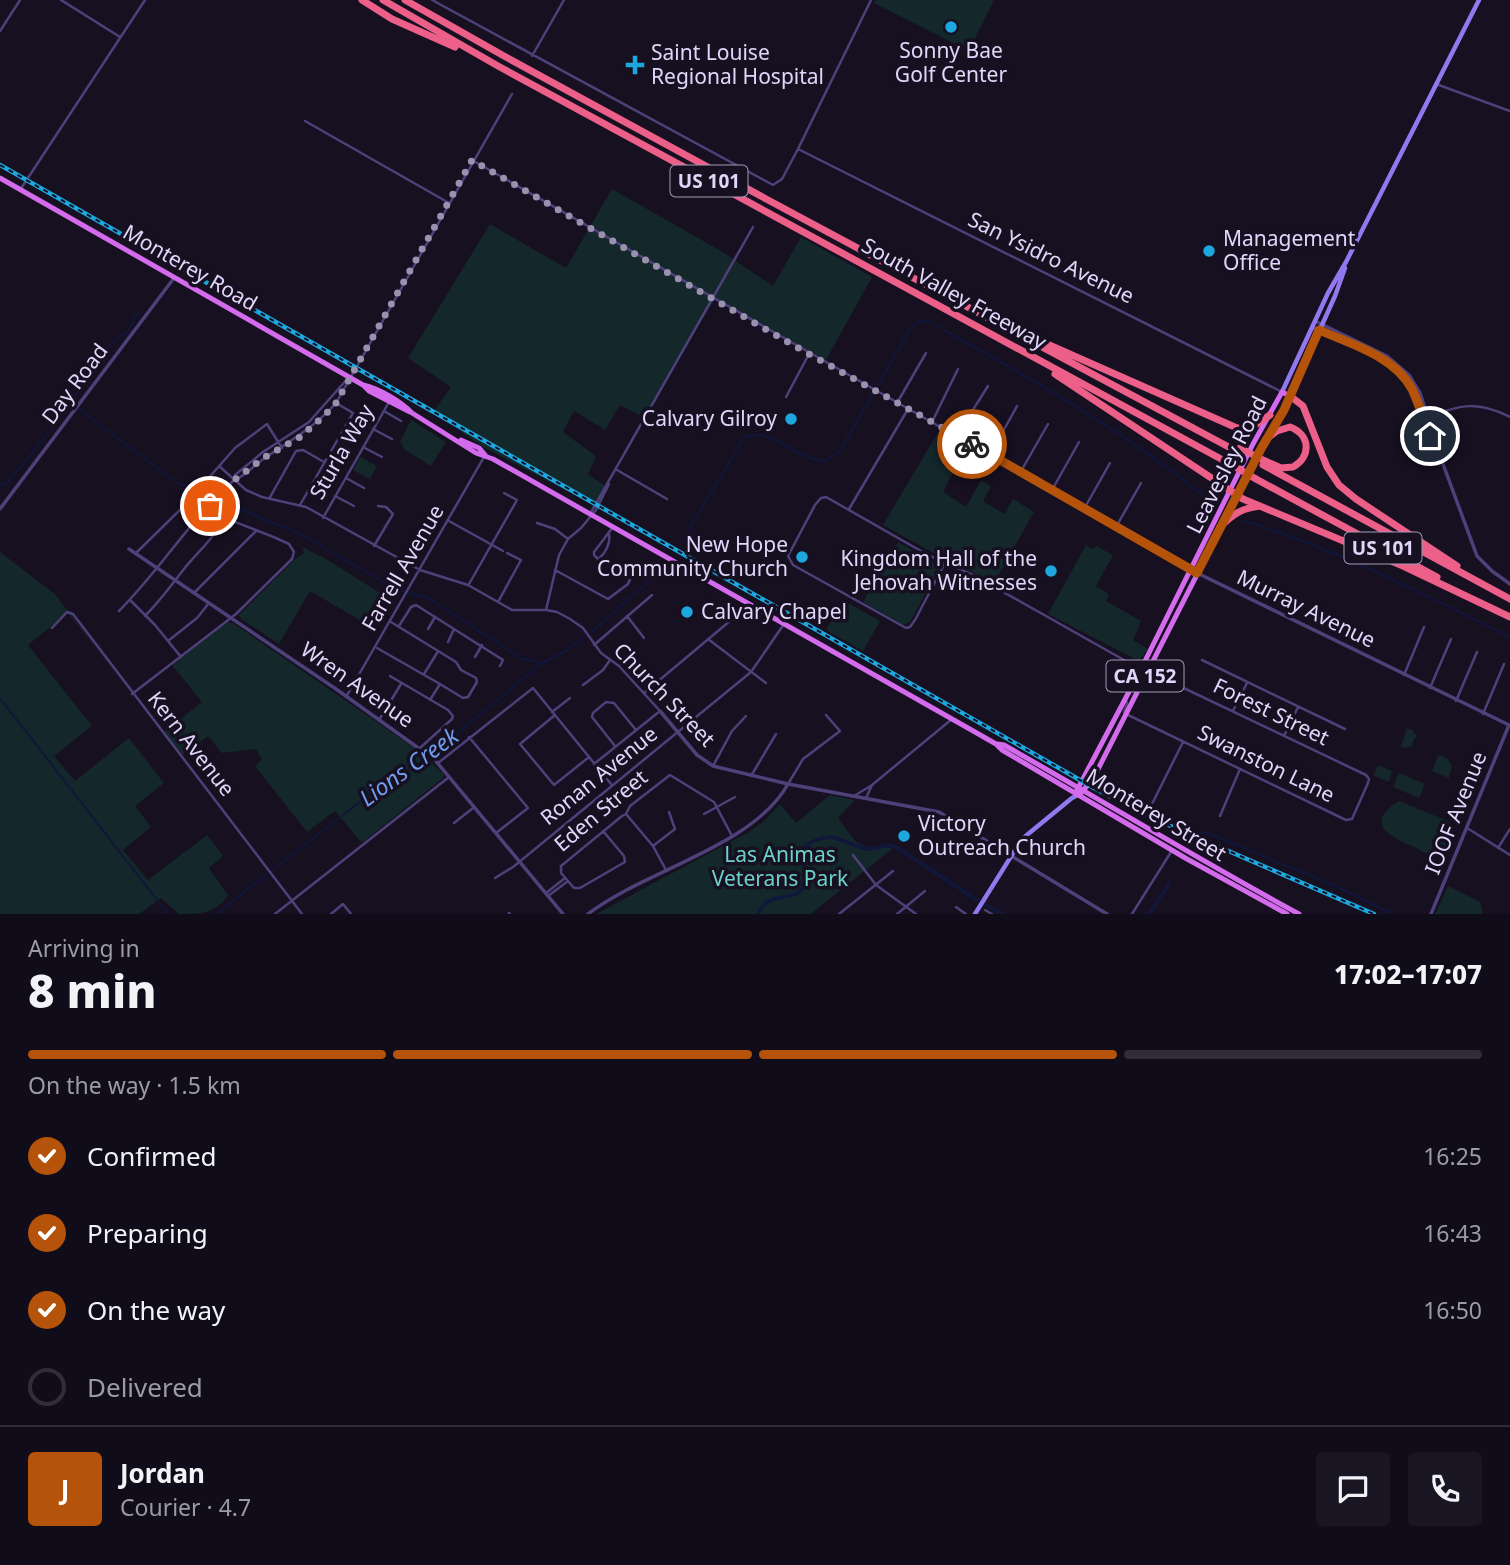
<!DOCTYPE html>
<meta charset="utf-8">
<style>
:root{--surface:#100c19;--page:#191522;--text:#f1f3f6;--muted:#9c9ba2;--line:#302c38;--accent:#b45309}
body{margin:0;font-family:"Noto Sans",sans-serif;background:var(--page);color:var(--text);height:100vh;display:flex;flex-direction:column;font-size:26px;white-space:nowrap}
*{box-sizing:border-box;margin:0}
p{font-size:23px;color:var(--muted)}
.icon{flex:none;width:38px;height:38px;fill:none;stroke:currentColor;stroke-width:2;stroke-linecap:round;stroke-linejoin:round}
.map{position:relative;height:914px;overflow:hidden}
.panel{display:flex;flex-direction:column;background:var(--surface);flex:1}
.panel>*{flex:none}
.pin{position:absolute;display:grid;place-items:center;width:60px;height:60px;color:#fff;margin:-30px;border:4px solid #fff;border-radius:50%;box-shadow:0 2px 7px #0007}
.courier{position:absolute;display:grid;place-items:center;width:70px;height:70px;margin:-35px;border:5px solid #b45309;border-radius:50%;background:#fff;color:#222;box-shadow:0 2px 9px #0007}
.overview em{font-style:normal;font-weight:800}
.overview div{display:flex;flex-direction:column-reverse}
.overview{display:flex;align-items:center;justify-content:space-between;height:119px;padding:0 28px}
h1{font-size:46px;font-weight:800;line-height:52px}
.bar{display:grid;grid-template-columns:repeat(4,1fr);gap:10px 7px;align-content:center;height:84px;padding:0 28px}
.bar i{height:9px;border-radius:5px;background:var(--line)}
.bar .on{background:var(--accent)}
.bar p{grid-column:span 4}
.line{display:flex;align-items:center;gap:18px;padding:0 28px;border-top:2px solid var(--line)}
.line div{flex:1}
.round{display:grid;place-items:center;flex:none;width:74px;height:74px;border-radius:7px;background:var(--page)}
ol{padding:0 28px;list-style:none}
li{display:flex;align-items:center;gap:21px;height:77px}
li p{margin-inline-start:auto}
li .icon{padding:7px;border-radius:50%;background:var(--accent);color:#fff;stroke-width:4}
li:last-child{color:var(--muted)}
li i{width:38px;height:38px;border:4px solid var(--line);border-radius:50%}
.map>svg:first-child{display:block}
.green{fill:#14272a}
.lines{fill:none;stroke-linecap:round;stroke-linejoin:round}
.stream{stroke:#10173b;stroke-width:2}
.canal{stroke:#10173b;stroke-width:3.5}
.minor{stroke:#4e417a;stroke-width:2.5}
.tertiary{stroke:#4e417a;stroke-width:3.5}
.secondary{stroke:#9278ee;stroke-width:4.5}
.primary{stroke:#d46aec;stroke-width:5}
.motorway{stroke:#eb5f88;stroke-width:7}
.rail-casing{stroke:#1ca7df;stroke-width:4.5}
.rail{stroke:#161021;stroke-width:2;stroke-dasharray:5;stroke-linecap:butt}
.motorway-bridge{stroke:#eb5f88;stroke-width:7}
.done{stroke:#9a91ae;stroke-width:7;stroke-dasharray:0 12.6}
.route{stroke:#b45309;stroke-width:9}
.poi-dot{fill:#1ca7df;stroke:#161021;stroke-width:2.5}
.labels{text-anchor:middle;stroke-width:7;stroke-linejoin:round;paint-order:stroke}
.shield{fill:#161021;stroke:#a49bb9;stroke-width:2}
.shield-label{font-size:19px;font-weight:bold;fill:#e1d6fa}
.poi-label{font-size:21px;fill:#e1d6fa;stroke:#161021;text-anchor:start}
.street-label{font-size:21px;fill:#e1d6fa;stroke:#161021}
.park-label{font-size:21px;fill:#6bd1cb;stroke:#161021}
.water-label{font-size:23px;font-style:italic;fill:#709ced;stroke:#161021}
</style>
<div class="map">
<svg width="1510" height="914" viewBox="0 0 1510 914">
<rect width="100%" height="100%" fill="#161021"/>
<path class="green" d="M876,0H994L969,51L874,3Z
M612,189L721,251L773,286L801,237L872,277L826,360L715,299L643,417L620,405L605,430L574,411L563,432L596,456L588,474L608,488L598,507L483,447L433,412L451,387L408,358L490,224L566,268Z
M411,420L446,442L431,466L405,450L400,442Z
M940,429L967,445L943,492L966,507L981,480L991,486L983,501L1004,514L1013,499L1034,512L994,583L935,554L883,525Z
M360,457L377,466L370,479L353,470Z
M898,542L932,561L939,569L910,622L903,625L863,602Z
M1086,545L1093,549L1096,546L1113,555L1096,586L1109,594L1106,601L1141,621L1133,640L1148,649L1139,661L1048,614Z
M302,547L328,560L380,593L363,622L310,591L279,644L241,619L239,615L295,559L304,553Z
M0,552L55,594L132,695L68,613L28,645L92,726L54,756L75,781L129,738L164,783L135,806L151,827L123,850L148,880L207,835L223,856L209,868L228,895C217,914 199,914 179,914L161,898L139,914H0Z
M843,600L880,621L863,651L826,630Z
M225,622L233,623L419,751L444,774L443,778L362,843L335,811L307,832L255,766L262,759L256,749L222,753L208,736L182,755L164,732L202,702L172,665Z
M1407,729H1411L1417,736L1413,741L1412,747L1403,748L1401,746Z
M1441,755L1447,758L1452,766L1449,778L1432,771L1438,756Z
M1379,765L1392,771L1389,782L1373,775Z
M1399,773L1425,784L1419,798L1393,787Z
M830,795L855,800L838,818L856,842L863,845L865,851L887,847L892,849L811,914H596L747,833L764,821L780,804L796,823Z
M1399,801L1448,821L1455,836C1454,845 1449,854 1438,855C1430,856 1420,850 1412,846C1385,835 1366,822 1399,801Z
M1448,886L1480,902L1483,914H1435Z"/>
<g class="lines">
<path class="stream" d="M877,386L911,328L918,322L928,321C1024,375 1123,429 1209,500
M70,402L103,362L110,343L127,333L138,312
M79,409L176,482L304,536L395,589L428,598L523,659L543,663L566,651L584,637
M51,429L58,412L69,402L74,406
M0,485L7,483L47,435
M1245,521C1337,549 1424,594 1510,637
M681,543L744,438C769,424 797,461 825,461L839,452L873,394
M592,632L659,572
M0,698L168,914
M1188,848L1197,834L1205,832L1331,884L1393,914
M274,869L384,783L414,767L434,753L542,663
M216,914L267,874"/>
<path class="canal" d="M986,905L1002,914
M758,914C773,882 802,914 807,871L800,858V852C808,842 820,837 833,837L862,848L870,849L888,845L896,847L977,900
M1149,914L1169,884"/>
<path class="minor" d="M61,0L120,37
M432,0L773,185L782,179L798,149L871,0
M0,31L20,0
M532,56L564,0
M1436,84L1510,111
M305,121L449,203
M798,149L1282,392
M472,160L1191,570
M20,190L145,0
M786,397L809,354
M897,403L926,353
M384,411L401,421
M1429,417C1461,404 1478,401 1510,417
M932,422L958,369
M373,429L392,439
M957,435L988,386
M363,447L382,457
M990,455L1017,406
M219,466L246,490L262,497L306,507L420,570L468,585L512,610H546L557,612L570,619L583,628L601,653L619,666L660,711L594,764
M617,470L667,499
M1020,473L1048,424
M346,478L364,488
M206,481L235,448L267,424L282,448
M233,481C245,476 254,465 265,458C291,440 315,427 336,403L512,94
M1052,490L1079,442
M335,496L354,506
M269,499L296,451L303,450L324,462
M300,505L353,413L336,403
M849,509L908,409
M1084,509L1110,463
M590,514L753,227
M323,518L389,402
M449,521L503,551
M537,523L555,529L568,539
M1116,527L1141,483
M609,534C611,543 605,554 598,559L594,555V552L613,527
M374,546L393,514L386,507L378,506
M945,563L915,620L910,627L906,628L793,565L788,556L815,505L821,498L826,497L928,555L975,576L1140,669
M555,570L608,599L628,584L632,575
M469,584L517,500L504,493
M194,593L256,531
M130,600L155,625L181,657
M498,602L521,560L507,553
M546,610L559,555L568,539L581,528L596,510L609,484
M119,611C160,570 190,520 233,481L235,475L263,452L309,422L349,377
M145,616C160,601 171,586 184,569C197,552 215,539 223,517
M627,616L644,638
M391,622L456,662L461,670L476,678L477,682L468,697L463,698L440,684
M399,626L411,607L416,605L503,660L500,666
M52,628L67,612L73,614L302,914
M428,629L435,617
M708,639L766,683
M168,641L197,618L209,603
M448,642L454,629
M594,645L652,595
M377,648L440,684L430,700
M475,657L482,645
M1202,660L1345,729
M424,674L437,653
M1404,675L1424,627
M390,676L448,710L453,716L452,719L420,748
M583,685L603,670L610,660
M1430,688L1451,639
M644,693L749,605
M132,694L236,614L292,559L294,552L289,544L276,538L187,503L136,553
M346,697L484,457
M1126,699L1127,704L1124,712L1126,714L1346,820L1352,819L1368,783L1369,779L1366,775L1150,672
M1456,701L1477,652
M1233,711L1247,683
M552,712L570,698
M1483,714L1504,664
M555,715L520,744L554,785L589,757
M379,720L401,684
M1284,736L1298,707
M469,737L528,808L496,833
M615,746L592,717L593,713L606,702L614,703L636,730
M438,763L533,688L611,784
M713,766L732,731L746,716
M751,776L776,734
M788,784L803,759L840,731L826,715
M854,796L872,785
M866,798L872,785L952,719
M1150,808L1183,742
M626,814L653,846L666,870
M704,814L735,797
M1220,816L1240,769
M454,823L473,808
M1467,828L1510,855
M603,831L624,856L625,862L580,888H574L561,873V866L622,816L626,814L630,806L670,775L714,802L732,836
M653,846L675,829L669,812
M1498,848L1510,829
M853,855L876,885L916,914
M495,878L513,867L751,672L784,624
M546,893L565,878
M548,896L568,881
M956,907L966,914
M985,910L992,914
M509,913L510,914
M275,914L449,777
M331,914L343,904L351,914
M839,914L893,871
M897,914L925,891
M1132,914L1171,852"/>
<path class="tertiary" d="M1315,321L1387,356L1409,375L1420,393L1436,443
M1312,327L1377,356L1393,367L1407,381L1436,445L1477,556L1492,571L1510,584
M0,509L174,278
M129,549L336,689L435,760L563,914
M1191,570L1509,725L1431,914
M660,711L697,755L713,766L788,784L939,812L1107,914
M588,914C645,870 753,847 788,784"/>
<path class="secondary" d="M1282,392L1328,293L1346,262L1479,0
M1269,435L1287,403L1335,296L1345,268
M975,914L1022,839L1072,798L1078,795"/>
<path class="primary" d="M0,178L363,385L369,391L410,412
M363,385C380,389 400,401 412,413L476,453L493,459L975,732L996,744L1002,750L1187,859L1287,914
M461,440L479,448L485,455
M997,744L1004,745C1103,801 1199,860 1299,914
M1076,792L1141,669L1253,444L1282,392L1290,396
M1080,794L1093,779L1266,439"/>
<path class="motorway" d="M362,0L392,19L455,47
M383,0L498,66L1232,465
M405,0L504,56L768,200L1238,452
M1029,336L1237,428H1251L1270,415
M1055,374L1243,499L1403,566L1510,617
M1290,396L1303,406L1327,467L1339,485L1356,499L1457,566
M1265,461L1281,468L1293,467C1311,457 1311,435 1290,427L1277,431L1266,439
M1263,465L1510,599
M1256,479L1437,577
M1220,527C1233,514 1242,508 1260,506"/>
<g class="rail-casing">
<path id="rail" d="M0,165L1094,788L1150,817L1374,914"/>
</g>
<use href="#rail" class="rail"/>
<path class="motorway-bridge" d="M1240,448L1265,461
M1232,465L1256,479"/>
</g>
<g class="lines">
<path class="done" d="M210,506L233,481L265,457L300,437L325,415L336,403L472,160L800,349L972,444"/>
<path class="route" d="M972,444L1197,573L1262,447L1284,410L1319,330C1351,344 1394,356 1412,389C1419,404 1424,421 1430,436"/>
</g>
<g class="poi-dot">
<circle cx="951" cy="27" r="7"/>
<path d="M631.5 54.5h7v7h7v7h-7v7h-7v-7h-7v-7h7z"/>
<circle cx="1209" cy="251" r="7"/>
<circle cx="791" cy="419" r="7"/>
<circle cx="802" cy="557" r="7"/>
<circle cx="1051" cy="571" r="7"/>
<circle cx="687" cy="612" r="7"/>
<circle cx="904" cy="836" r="7"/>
</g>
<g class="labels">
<g class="shield">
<rect x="670.5" y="165.5" width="77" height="31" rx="5"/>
<rect x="1344.5" y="532.5" width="77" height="31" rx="5"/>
<rect x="1106.5" y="660.5" width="77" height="31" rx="5"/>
</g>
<g class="shield-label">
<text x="709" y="188">US 101</text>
<text x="1383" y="555">US 101</text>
<text x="1145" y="683">CA 152</text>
</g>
<g class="poi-label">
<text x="951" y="58" text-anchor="middle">Sonny Bae<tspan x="951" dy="24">Golf Center</tspan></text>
<text x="651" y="60">Saint Louise<tspan x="651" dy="24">Regional Hospital</tspan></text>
<text x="1223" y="246">Management<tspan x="1223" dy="24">Office</tspan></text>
<text x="777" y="426" text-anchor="end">Calvary Gilroy</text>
<text x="788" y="552" text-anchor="end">New Hope<tspan x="788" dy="24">Community Church</tspan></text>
<text x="1037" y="566" text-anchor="end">Kingdom Hall of the<tspan x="1037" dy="24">Jehovah Witnesses</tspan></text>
<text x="701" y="619">Calvary Chapel</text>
<text x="918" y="831">Victory<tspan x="918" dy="24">Outreach Church</tspan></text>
</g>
<g class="street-label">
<text transform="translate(1051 258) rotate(26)" y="7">San Ysidro Avenue</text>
<text transform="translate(190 268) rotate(30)" y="7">Monterey Road</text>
<text transform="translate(954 294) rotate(29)" y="7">South Valley Freeway</text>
<text transform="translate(75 384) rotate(-53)" y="7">Day Road</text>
<text transform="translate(342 452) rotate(-60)" y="7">Sturla Way</text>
<text transform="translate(1227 465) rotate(-63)" y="7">Leavesley Road</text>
<text transform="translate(403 568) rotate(-60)" y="7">Farrell Avenue</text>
<text transform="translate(1306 609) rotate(26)" y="7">Murray Avenue</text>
<text transform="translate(357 685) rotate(35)" y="7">Wren Avenue</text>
<text transform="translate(664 695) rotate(46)" y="7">Church Street</text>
<text transform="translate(1271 712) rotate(26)" y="7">Forest Street</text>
<text transform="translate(191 744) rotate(52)" y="7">Kern Avenue</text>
<text transform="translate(1266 764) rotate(26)" y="7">Swanston Lane</text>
<text transform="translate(599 776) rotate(-39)" y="7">Ronan Avenue</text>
<text transform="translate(601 811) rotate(-40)" y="7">Eden Street</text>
<text transform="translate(1456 813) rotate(-68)" y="7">IOOF Avenue</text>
<text transform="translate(1156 815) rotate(31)" y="7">Monterey Street</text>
</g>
<g class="park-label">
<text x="780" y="862">Las Animas<tspan x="780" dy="24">Veterans Park</tspan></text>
</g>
<g class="water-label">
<text transform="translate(409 767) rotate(-36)" y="8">Lions Creek</text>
</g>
</g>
</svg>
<div class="pin" style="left:210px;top:506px;background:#ea580c"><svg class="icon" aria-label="bag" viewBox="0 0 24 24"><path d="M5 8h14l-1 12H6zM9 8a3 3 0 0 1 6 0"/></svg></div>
<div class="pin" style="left:1430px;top:436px;background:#1f2937"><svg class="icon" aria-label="home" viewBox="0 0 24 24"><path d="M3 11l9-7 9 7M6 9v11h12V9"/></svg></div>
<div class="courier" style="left:972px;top:444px"><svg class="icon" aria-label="bike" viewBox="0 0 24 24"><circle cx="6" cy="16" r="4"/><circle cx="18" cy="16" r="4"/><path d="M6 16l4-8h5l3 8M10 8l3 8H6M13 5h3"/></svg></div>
</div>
<section class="panel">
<div class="overview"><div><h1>8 min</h1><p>Arriving in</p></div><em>17:02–17:07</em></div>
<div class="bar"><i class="on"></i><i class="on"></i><i class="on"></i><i></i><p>On the way · 1.5 km</p></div>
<ol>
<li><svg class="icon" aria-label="check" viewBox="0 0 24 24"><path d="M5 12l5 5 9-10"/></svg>Confirmed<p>16:25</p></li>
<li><svg class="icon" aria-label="check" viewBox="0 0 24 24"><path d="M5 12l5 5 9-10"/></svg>Preparing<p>16:43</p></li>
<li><svg class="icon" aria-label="check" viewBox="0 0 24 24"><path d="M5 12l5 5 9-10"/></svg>On the way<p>16:50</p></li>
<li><i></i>Delivered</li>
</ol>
<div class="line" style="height:126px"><b class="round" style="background:var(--accent);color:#fff">J</b><div><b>Jordan</b><p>Courier · 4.7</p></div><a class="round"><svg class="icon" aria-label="chat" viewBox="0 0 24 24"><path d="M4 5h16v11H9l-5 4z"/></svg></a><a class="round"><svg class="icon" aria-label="phone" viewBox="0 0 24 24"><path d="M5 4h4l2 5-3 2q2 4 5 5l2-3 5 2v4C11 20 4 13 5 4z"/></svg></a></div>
</section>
